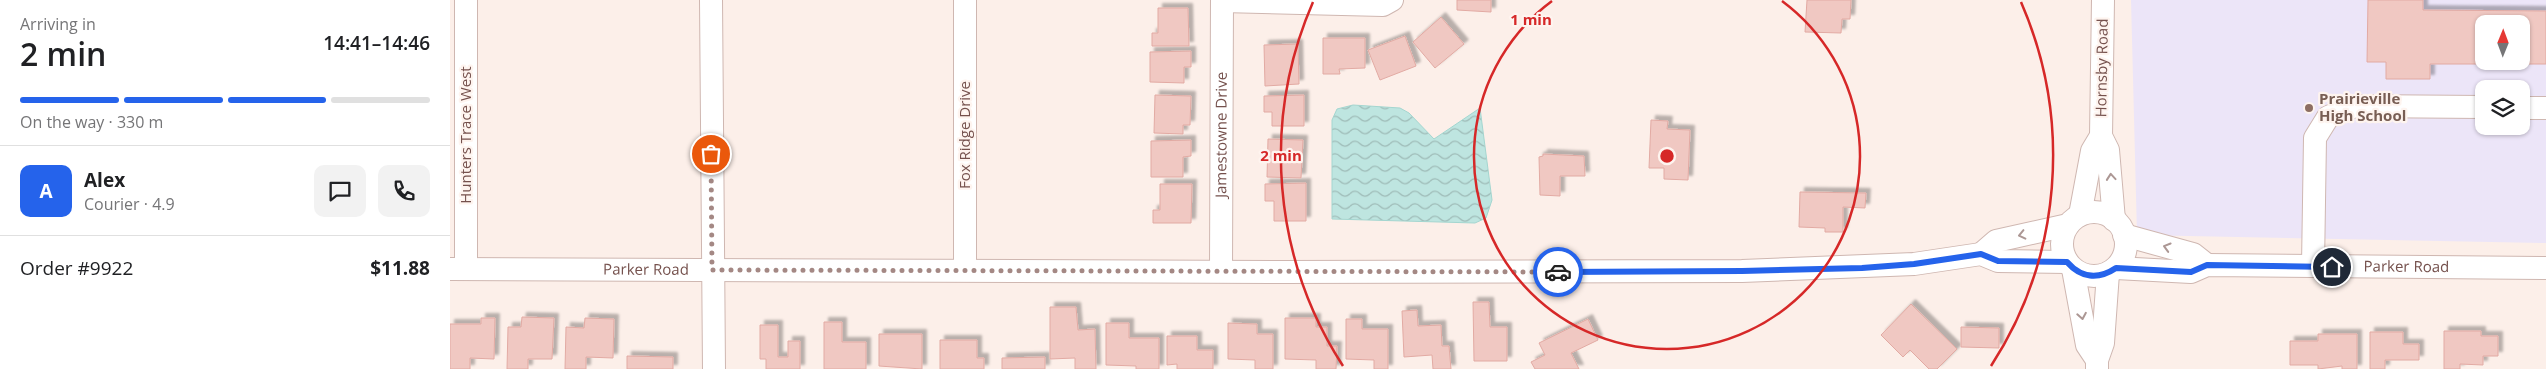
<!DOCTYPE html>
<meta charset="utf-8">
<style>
:root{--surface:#fff;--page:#f2f2f2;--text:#202124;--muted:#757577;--line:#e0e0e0;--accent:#2563eb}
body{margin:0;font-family:"Open Sans",sans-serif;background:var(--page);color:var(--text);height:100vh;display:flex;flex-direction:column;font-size:19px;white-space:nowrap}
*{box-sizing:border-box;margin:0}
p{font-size:16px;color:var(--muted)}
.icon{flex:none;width:28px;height:28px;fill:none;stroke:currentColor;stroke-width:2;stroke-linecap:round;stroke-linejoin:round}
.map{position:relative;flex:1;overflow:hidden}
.drawer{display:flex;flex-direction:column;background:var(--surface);width:450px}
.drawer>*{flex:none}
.needle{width:32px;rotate:1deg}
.controls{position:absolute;left:2025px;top:15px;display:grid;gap:10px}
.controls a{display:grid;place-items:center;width:55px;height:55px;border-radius:10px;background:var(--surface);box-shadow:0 1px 4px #0004;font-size:25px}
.pin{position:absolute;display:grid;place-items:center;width:42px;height:42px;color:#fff;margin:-21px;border:2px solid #fff;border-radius:50%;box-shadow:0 1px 5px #0007}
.courier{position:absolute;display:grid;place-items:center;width:50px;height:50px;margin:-25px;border:4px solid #2563eb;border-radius:50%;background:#fff;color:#222;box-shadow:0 1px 6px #0007}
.overview em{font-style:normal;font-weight:600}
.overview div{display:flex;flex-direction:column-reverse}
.overview{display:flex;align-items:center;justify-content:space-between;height:85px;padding:0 20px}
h1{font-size:32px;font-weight:600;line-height:38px}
.bar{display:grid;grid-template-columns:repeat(4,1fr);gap:8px 5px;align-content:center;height:60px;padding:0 20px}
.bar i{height:6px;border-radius:4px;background:var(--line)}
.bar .on{background:var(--accent)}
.bar p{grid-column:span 4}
.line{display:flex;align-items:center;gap:12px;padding:0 20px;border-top:1px solid var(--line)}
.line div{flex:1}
.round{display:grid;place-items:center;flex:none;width:52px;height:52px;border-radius:10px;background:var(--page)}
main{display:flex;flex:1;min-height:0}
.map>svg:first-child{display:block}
.education{fill:#ece5f8;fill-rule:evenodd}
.water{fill:url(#water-waves);stroke:#a4d6d0}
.building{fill:#f0c8c2;stroke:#e2aaa3;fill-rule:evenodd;filter:url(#shadow)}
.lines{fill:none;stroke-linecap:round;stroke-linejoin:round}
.minor-casing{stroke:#cfb7b1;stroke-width:24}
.minor{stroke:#fff;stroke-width:22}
.oneway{stroke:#ac9794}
.done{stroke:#a48884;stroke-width:5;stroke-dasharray:0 9}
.route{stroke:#2563eb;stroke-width:6}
.ring{fill:none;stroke:#d62828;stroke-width:2.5}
.education-dot{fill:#8d6e63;stroke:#fef4ef;stroke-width:2}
.labels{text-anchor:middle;stroke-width:4.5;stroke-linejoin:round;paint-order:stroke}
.street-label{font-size:15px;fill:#75514d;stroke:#fef4ef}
.education-label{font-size:15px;font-weight:bold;fill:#785e54;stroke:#fef4ef;text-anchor:start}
.centre{fill:#d62828;stroke:#fef4ef;stroke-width:2.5}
.ring-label{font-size:15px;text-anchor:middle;font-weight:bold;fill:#d62828;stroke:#fef4ef;stroke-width:4.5;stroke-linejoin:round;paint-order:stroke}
</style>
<main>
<section class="drawer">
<div class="overview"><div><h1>2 min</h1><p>Arriving in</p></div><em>14:41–14:46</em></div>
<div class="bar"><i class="on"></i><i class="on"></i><i class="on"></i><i></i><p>On the way · 330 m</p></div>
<div class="line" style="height:90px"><b class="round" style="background:var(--accent);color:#fff">A</b><div><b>Alex</b><p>Courier · 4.9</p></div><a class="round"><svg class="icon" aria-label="chat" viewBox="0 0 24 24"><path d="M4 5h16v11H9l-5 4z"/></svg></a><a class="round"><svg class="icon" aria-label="phone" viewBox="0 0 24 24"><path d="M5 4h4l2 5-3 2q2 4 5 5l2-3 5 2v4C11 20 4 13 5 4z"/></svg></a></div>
<div class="line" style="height:65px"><div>Order #9922</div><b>$11.88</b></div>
</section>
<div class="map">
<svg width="2096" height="369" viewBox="0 0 2096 369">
<defs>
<pattern id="water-waves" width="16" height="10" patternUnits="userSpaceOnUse" patternTransform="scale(1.25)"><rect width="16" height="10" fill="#bee5e0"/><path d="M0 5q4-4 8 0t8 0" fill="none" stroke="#9fbcb8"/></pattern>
<filter id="shadow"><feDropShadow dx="4.5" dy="-4.5" stdDeviation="1" flood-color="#0004"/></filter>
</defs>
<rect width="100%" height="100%" fill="#fcefe9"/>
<path class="education" d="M1681,0H2096V243L1687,235ZM2034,24H2071V61H2034ZM2034,89H2071V126H2034Z"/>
<path class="water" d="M903,105L950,108L959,113L984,139L1030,108L1042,200L1036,218L1025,223L882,219V120L887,109Z"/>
<path class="building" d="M1007,0H1041V12L1007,10Z
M1357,0H1401L1400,19H1392L1391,33L1355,32Z
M1918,0H1973V10L2096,11V64H1980V79H1936V62H1917ZM2034,24H2071V61H2034Z
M708,8H738L739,46H702V33H708Z
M991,17L1014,44L985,68L963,42Z
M955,36L966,66L930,80L918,50Z
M873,38H915V68L889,69L890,74H873Z
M848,44L849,84L815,86L814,45Z
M741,51V67H734V83L700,82V52Z
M705,95L741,96L740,125H733V134L704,133Z
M854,95V126H822V112H814V96Z
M1201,120L1218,121L1217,129L1240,130L1238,180L1214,179V168H1199Z
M818,139L853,140L851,178L817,177Z
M741,140V156L733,157V177H701V141Z
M1093,154L1134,156L1135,176H1110V196L1090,195L1089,157L1093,156Z
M856,183V221H824V201H815V184Z
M710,184H742L741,223H703V210H710Z
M1350,192L1416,193L1415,208L1393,207V232H1375V228L1349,227Z
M1023,302H1039L1040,327H1057V361H1024Z
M1461,304L1507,349L1487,369H1479L1460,350L1453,357L1431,335Z
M600,307H626L628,330L645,329L646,369H625V358L600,359Z
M967,310L968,326L991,325L992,346H999L1001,369H983L982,355L954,357L952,311Z
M72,317L104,318L102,359H78V369H57L58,327H71Z
M31,318H45L44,359L20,358V369H0V324H31Z
M135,318L164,319L163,358L136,357V369H115L116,327L134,328Z
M835,318H866V327H877V346H887L886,369H866V360L835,359Z
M896,319H912V329H938V369H924V360L896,359Z
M1138,319L1148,340L1121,353L1129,369H1085L1081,362L1095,355L1089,343Z
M374,322H392V342H416V369H374Z
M656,323H679V338H709V369H686V366L656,365Z
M778,323L807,324V334H823V369H805V360L778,359Z
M310,325H328V357H338V341H350V369H316V359H310Z
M1511,327L1549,328V348L1511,347Z
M1994,331H2031V336H2048V356H2033V365L2010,364V369H1994Z
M1920,332H1953V344H1969V360H1935V369H1920Z
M429,334H472V369L429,366Z
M1868,334H1907V369H1892V366L1868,369V365H1840V341H1868Z
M717,336H747V350H763V369H727V364L717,365Z
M490,340H527V358H534V369H490Z
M177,356L223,357V369H177Z
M595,357V369H552V358Z"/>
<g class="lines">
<g class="minor-casing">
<g id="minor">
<path d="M261,0L264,369"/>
<path d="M1653,0L1651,136L1658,150L1664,220"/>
<path d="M772,1L933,5L942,0"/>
<path d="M2071,108H2096"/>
<circle cx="1644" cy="244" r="32"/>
<path d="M1630,215L1642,151L1651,136"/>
<path d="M1674,235L1743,254L1757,265"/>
<path d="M1531,254L1546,241L1618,225"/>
<path d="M1863,266L1865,138L1878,117L1905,106L2034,107"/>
<path id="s1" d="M1666,268L1741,272L1757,265L2096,268"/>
<path id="s2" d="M0,269L827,272L1292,271L1464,264L1531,254L1548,261L1617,262"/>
<path d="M16,269V0"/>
<path d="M1623,269L1637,345L1647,360"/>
<path d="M515,270V0"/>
<path id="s3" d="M771,271L772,0"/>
<path d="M1647,369V360L1653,343L1658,273"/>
</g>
</g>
<use href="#minor" class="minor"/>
</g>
<defs><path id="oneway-chevron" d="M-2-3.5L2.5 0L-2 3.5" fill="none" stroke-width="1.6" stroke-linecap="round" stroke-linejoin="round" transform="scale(1.25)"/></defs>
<g class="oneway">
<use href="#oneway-chevron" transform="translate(1661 177) rotate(-95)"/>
<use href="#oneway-chevron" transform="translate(1572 235) rotate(167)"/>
<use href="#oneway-chevron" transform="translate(1717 247) rotate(-164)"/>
<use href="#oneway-chevron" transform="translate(1632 316) rotate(80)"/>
</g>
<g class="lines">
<path class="done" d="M261,154L262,270L1108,272"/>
<path class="route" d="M1108,272L1292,271L1412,268L1464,264L1531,254L1548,261L1617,262C1631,278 1648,280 1666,268L1741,272L1757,265L1882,267"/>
</g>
<g class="ring">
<path d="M1332 1A193 193 0 1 1 1102 1"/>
<path d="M893 366A386 386 0 0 1 863 2M1571 2A386 386 0 0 1 1541 366"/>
</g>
<circle class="education-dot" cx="1859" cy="108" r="5"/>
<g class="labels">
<g class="street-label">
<text transform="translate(1652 68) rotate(-89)" y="5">Hornsby Road</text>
<text transform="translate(16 135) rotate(-90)" y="5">Hunters Trace West</text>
<text transform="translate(515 135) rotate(-90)" y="5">Fox Ridge Drive</text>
<text dy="5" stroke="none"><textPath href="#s3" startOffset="136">Jamestowne Drive</textPath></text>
<text dy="5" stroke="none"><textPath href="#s1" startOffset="292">Parker Road</textPath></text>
<text dy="5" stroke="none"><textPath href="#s2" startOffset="196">Parker Road</textPath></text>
</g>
<g class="education-label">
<text x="1869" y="104">Prairieville<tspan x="1869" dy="17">High School</tspan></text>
</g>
</g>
<circle cx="1217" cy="156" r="8" class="centre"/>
<g class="ring-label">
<text x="1081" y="25">1 min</text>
<text x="831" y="161">2 min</text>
</g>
</svg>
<div class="controls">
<a><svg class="needle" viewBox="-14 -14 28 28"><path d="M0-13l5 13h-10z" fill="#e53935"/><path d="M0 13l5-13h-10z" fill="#757577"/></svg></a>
<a><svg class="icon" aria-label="layers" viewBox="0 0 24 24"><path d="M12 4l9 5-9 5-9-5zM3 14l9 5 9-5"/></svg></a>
</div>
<div class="pin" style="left:261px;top:154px;background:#ea580c"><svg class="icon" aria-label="bag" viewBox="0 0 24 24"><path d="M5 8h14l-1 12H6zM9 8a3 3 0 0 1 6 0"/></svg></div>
<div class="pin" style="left:1882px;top:267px;background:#1f2937"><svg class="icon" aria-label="home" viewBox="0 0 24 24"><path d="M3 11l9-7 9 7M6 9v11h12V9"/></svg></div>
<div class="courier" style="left:1108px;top:272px"><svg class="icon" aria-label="car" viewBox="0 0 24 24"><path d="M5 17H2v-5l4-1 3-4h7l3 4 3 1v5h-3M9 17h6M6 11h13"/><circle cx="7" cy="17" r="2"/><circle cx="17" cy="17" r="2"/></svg></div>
</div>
</main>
